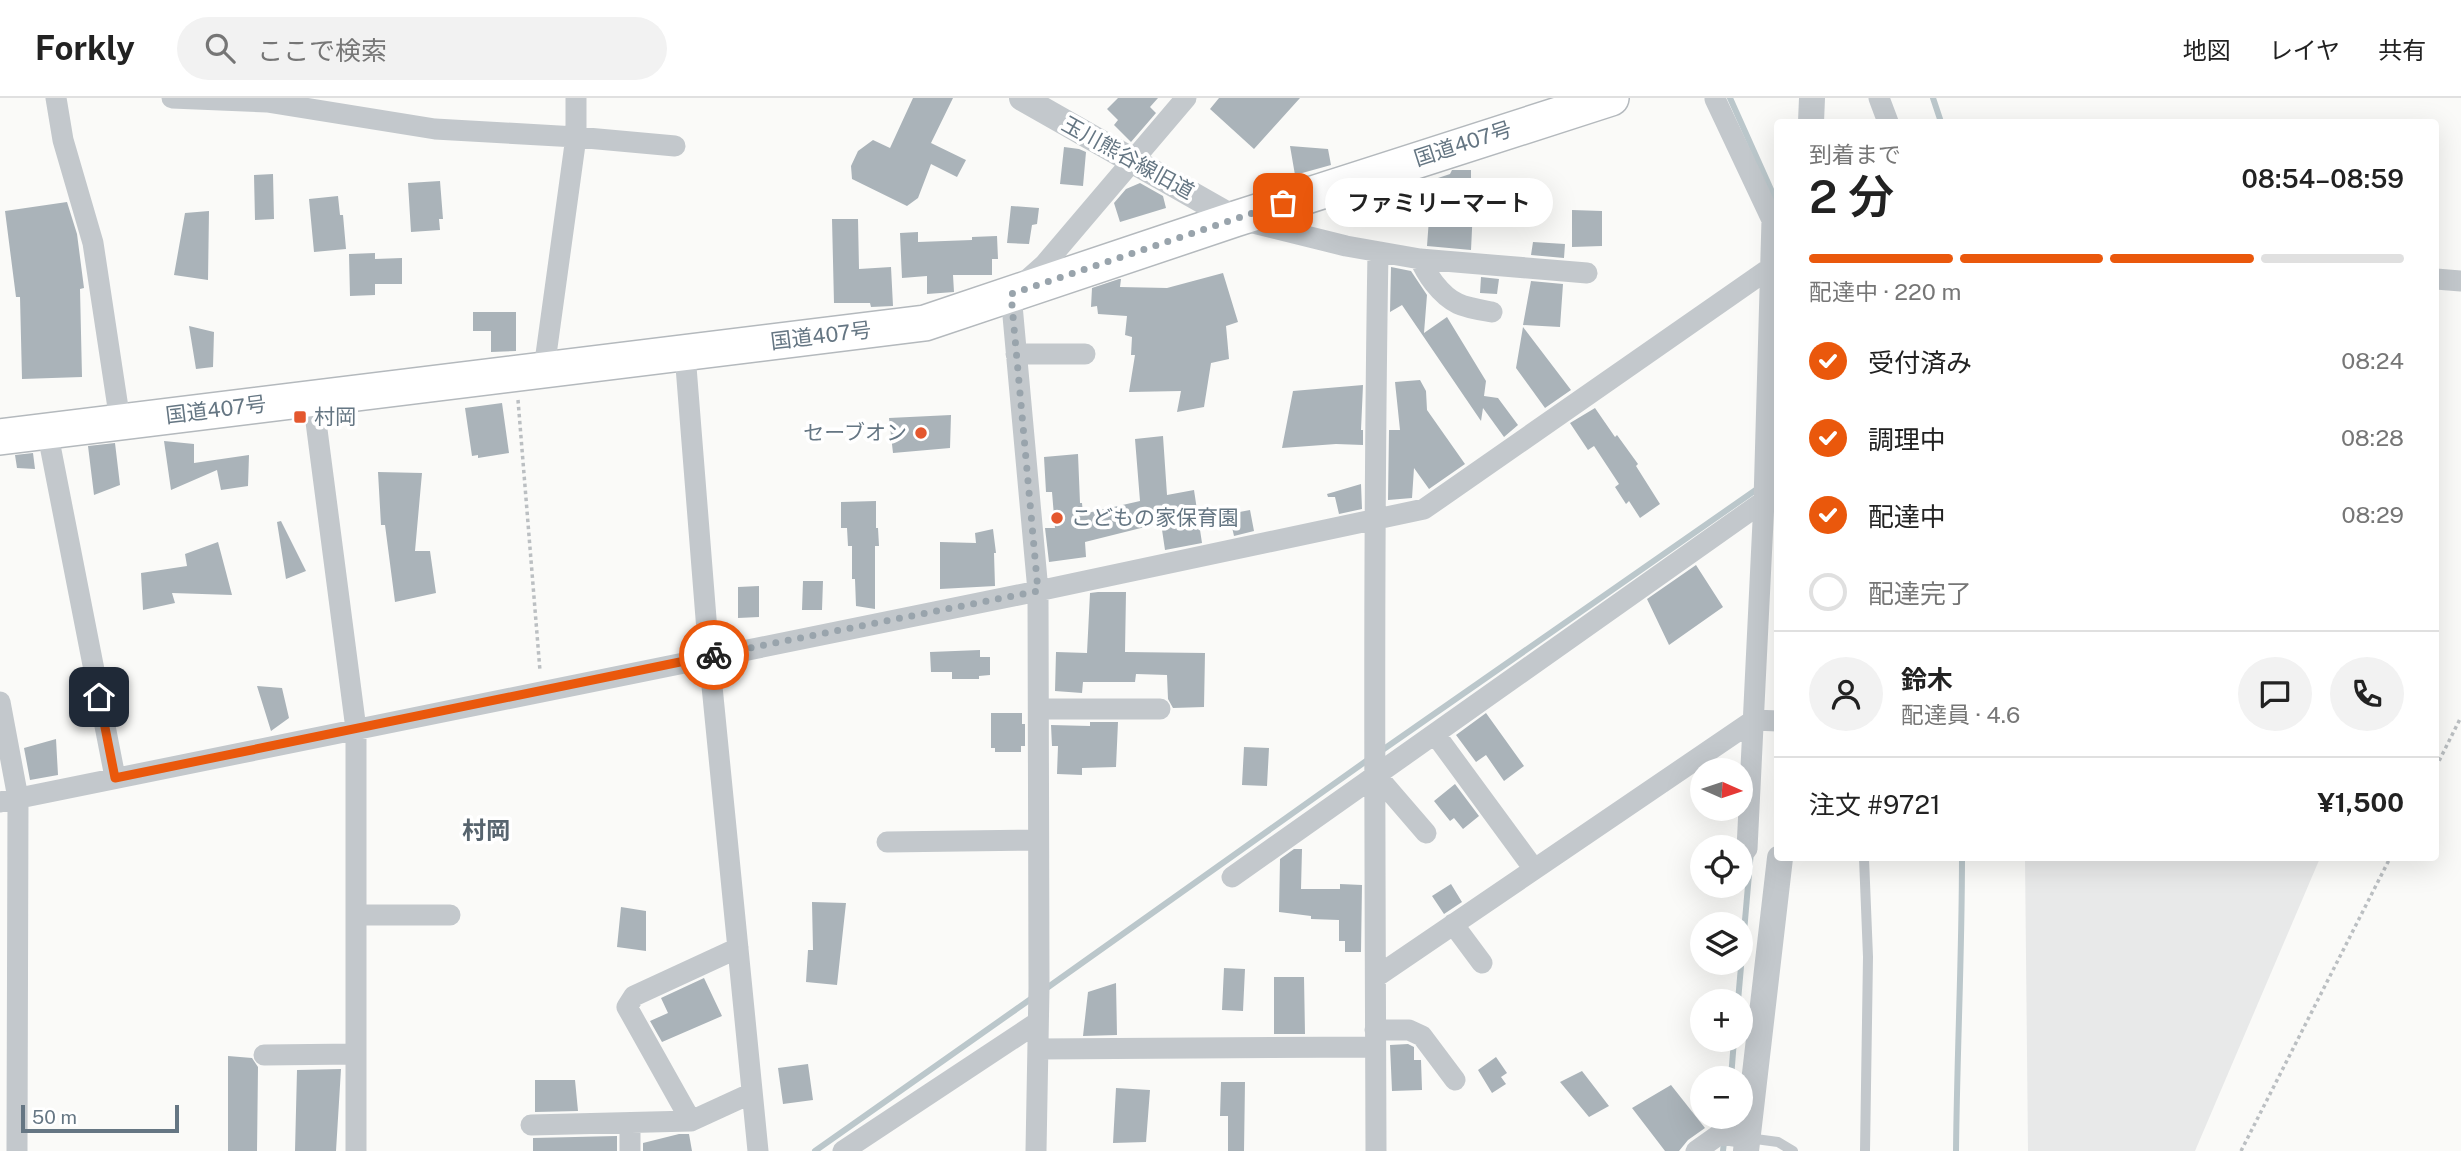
<!DOCTYPE html>
<html lang="ja">
<meta charset="utf-8">
<style>
:root{--surface:#fff;--page:#f2f2f2;--text:#222;--muted:#767676;--line:#e0e0e0;--accent:#ea580c}
body{margin:0;font-family:"Public Sans","Noto Sans JP",sans-serif;background:var(--page);color:var(--text);height:100vh;display:flex;flex-direction:column;font-size:26px;white-space:nowrap}
*{box-sizing:border-box;margin:0}
p{font-size:23px;color:var(--muted)}
.icon{flex:none;width:38px;height:38px;fill:none;stroke:currentColor;stroke-width:2;stroke-linecap:round;stroke-linejoin:round}
.map{position:relative;flex:1;overflow:hidden}
.details{position:absolute;left:1774px;top:21px;width:665px;height:742px;display:flex;flex-direction:column;background:var(--surface);border-radius:7px;box-shadow:0 7px 28px #0002}
.details>*{flex:none}
.needle{width:46px;rotate:93deg}
.buttons{position:absolute;left:1690px;top:660px;display:grid;gap:14px}
.buttons a{display:grid;place-items:center;width:63px;height:63px;border-radius:50%;background:var(--surface);box-shadow:0 7px 28px #0002;font-size:35px}
.scale{position:absolute;left:21px;bottom:18px;width:158px;box-sizing:border-box;padding-left:7px;border:4px solid #657683;border-top:0;font-size:19px;line-height:24px;white-space:nowrap;color:#657683;-webkit-text-stroke:5px #fff;paint-order:stroke}
.pin{position:absolute;display:grid;place-items:center;width:60px;height:60px;color:#fff;margin:-30px;border-radius:14px;box-shadow:0 4px 10px #0006}
.courier{position:absolute;display:grid;place-items:center;width:70px;height:70px;margin:-35px;border:5px solid #ea580c;border-radius:50%;background:#fff;color:#222;box-shadow:0 2px 9px #0007}
.bubble{position:absolute;height:49px;border-radius:24px;background:var(--surface);box-shadow:0 7px 28px #0002;font-size:23px;font-weight:600;line-height:49px;text-align:center}
.summary em{font-style:normal;font-weight:600}
.summary div{display:flex;flex-direction:column-reverse}
.summary{display:flex;align-items:center;justify-content:space-between;height:119px;padding:0 35px}
h1{font-size:46px;font-weight:600;line-height:52px}
.bar{display:grid;grid-template-columns:repeat(4,1fr);gap:10px 7px;align-content:center;height:84px;padding:0 35px}
.bar i{height:9px;border-radius:5px;background:var(--line)}
.bar .active{background:var(--accent)}
.bar p{grid-column:span 4}
.line{display:flex;align-items:center;gap:18px;padding:0 35px;border-top:2px solid var(--line)}
.line div{flex:1}
.round{display:grid;place-items:center;flex:none;width:74px;height:74px;border-radius:37px;background:var(--page)}
ol{padding:0 35px;list-style:none}
li{display:flex;align-items:center;gap:21px;height:77px}
li p{margin-inline-start:auto}
li .icon{padding:7px;border-radius:50%;background:var(--accent);color:#fff;stroke-width:4}
li:last-child{color:var(--muted)}
li i{width:38px;height:38px;border:4px solid var(--line);border-radius:50%}
header{display:flex;align-items:center;gap:42px;box-sizing:border-box;height:98px;padding:0 35px;background:var(--surface);border-bottom:2px solid var(--line)}
header strong{font-size:33px}
nav{display:flex;gap:38px;margin-inline-start:auto;font-size:24px}
.search{width:490px;height:63px;background:var(--page);display:flex;align-items:center;gap:18px;box-sizing:border-box;padding:0 24px;border-radius:38px;color:var(--muted);font-size:26px}
.map>svg:first-child{display:block}
.built{fill:#e8e9e9}
.lines{fill:none;stroke-linecap:round;stroke-linejoin:round}
.stream{stroke:#bbc7cb;stroke-width:6}
.building{fill:#aab3b9}
.trunk-casing{stroke:#b4b9bd;stroke-width:38}
.path{stroke:#bbbfc2;stroke-width:3.5;stroke-dasharray:3.5 3.5;stroke-linecap:butt}
.service{stroke:#c3c8cc;stroke-width:10}
.minor{stroke:#c3c8cc;stroke-width:21}
.tertiary{stroke:#c3c8cc;stroke-width:26}
.trunk{stroke:#fff;stroke-width:35}
.done{stroke:#99a4ac;stroke-width:7;stroke-dasharray:0 12.6}
.route{stroke:#ea580c;stroke-width:9}
.poi-dot{fill:#e4572e;stroke:#fff;stroke-width:2.5}
.labels{text-anchor:middle;stroke-width:7;stroke-linejoin:round;paint-order:stroke}
.street-label{font-size:21px;fill:#657683;stroke:#fff}
.poi-label{font-size:21px;fill:#657683;stroke:#fff;text-anchor:start}
.quarter-label{font-size:24px;font-weight:bold;fill:#57646e;stroke:#fff}
</style>
<header>
<strong>Forkly</strong>
<div class="search"><svg class="icon" aria-label="search" viewBox="0 0 24 24"><circle cx="10" cy="10" r="6"/><path d="M15 15l6 6"/></svg>ここで検索</div>
<nav><a>地図</a><a>レイヤ</a><a>共有</a></nav>
</header>
<div class="map">
<svg width="2461" height="1053" viewBox="0 0 2461 1053">
<rect width="100%" height="100%" fill="#fafaf8"/>
<path class="built" d="M2025,760H2320L2195,1053H2028Z"/>
<g class="lines">
<path class="stream" d="M1730,0L1778,107
M1933,0L1941,24
M1381,653L1760,389
M1044,892L1369,661
M1738,903L1751,753
M1731,980L1734,942
M815,1053L1035,898
M1723,1053L1727,1018
M1956,1053C1957,955 1962,857 1962,760"/>
</g>
<path class="building" d="M913,0H953L931,45L966,62L957,79L931,66L918,100L907,108L852,81L851,68L858,53L873,42L890,50Z
M1118,0H1158L1150,9L1156,15L1131,44L1114,27L1118,22L1107,11Z
M1219,0H1300L1254,51L1210,11Z
M1290,48L1328,51L1331,67L1295,77Z
M1064,49L1079,51L1086,54L1083,88L1060,86Z
M1452,72H1471V89L1474,90L1471,152L1427,148L1430,107L1404,116L1396,94L1450,76Z
M273,76L274,121L255,122L254,77Z
M440,83L443,121H439L440,132L411,134L408,85Z
M1140,85L1163,98L1166,110L1120,124L1114,105L1126,91Z
M338,98L340,117H343L346,151L314,154L309,101Z
M67,104L77,136L84,190L80,191L82,279L22,281L20,199H16L5,113Z
M1011,108L1039,110L1037,126L1032,127L1029,146L1007,145Z
M1572,112L1602,113V148L1572,149Z
M209,113L208,182L174,177L185,115Z
M832,121H858L859,171L891,169L893,208L871,209L870,205H834Z
M918,134V144L972,142V139L997,138L998,161H992V177H953L954,194L927,196V178L902,180L900,135Z
M1533,144L1565,146L1564,160L1531,157Z
M375,155V161L402,160V186H375V197L350,198L349,156Z
M1391,169L1411,173L1427,197L1424,235L1447,219L1486,283L1484,298L1498,300L1518,327L1504,339L1483,310L1481,323L1402,207L1390,214Z
M1223,175L1238,224L1226,228L1229,261L1211,265L1204,309L1177,314L1181,293L1129,294L1135,257H1131L1132,239L1125,237L1127,218L1098,216L1097,208L1091,209L1092,190L1119,181H1121L1120,189L1167,190Z
M1481,179L1499,181L1497,196L1480,195Z
M1531,183L1563,186L1560,229L1523,227Z
M473,214H516V253L491,254V233H473Z
M189,228L214,234L213,269L196,271Z
M1523,229L1571,292L1545,310L1516,270Z
M1420,282L1426,293L1427,312L1465,366L1429,391L1414,370L1412,400L1388,402L1389,332H1400L1395,284Z
M1363,287L1361,332H1363V347L1336,346L1282,350L1293,293Z
M502,305L509,355L478,360V357L472,358L465,310Z
M1595,310L1615,339L1617,337L1638,366L1636,368L1660,406L1640,420L1629,403L1626,406L1615,389L1619,386L1594,348L1588,352L1570,325Z
M951,317L950,350L893,355L889,320Z
M1163,338L1167,397L1194,392L1202,445L1165,452L1161,425L1085,444L1086,459L1049,464L1045,430H1055L1052,394H1046L1044,359L1078,356L1080,405H1082L1083,416L1140,403L1135,341Z
M164,343L194,346V365L249,357L248,388L221,392L217,372L171,392Z
M115,345L120,387L94,397L88,348Z
M33,355L35,371L17,370L15,357Z
M378,374L422,375L415,453H430L436,495L395,504L385,427H381Z
M1361,386L1362,411L1339,416L1335,399H1328L1327,396Z
M876,403V430H878L879,448H875V511L856,508L855,481H852V448H848L847,430H841V404Z
M1250,412L1254,433L1234,438L1229,416Z
M281,423L306,473L286,481L277,424Z
M993,431L996,455H994L995,488L940,491V444L976,445L975,435Z
M218,444L232,497L172,495L175,505L143,512L141,475L187,468L185,456Z
M1696,467L1723,509L1669,547L1647,501Z
M803,483H823L822,512H802Z
M759,488V519L738,520V489Z
M1098,494H1126L1125,554L1205,555L1204,609L1173,610L1168,601L1167,577L1136,576L1135,584H1083L1082,595L1055,593L1056,554L1087,555L1090,495Z
M980,552V559H990V577L979,578V581H952V574H931L930,554Z
M257,588L282,590L289,620L271,633Z
M991,615H1022V626H1025V648H1021V654H995V650H991Z
M1486,615L1524,668L1504,683L1486,657L1476,664L1456,637Z
M1090,624H1118L1116,669L1082,670V677L1057,676L1058,648H1052L1051,627L1090,628Z
M56,641L58,677L30,682L24,650Z
M1244,649L1269,650L1267,688L1242,687Z
M1455,686L1479,718L1463,731L1454,720L1450,723L1434,703Z
M1294,751H1302L1301,791H1340V786L1362,787L1361,854H1345V843H1339V822L1311,821V818L1279,814L1280,761Z
M1451,786L1462,804L1444,816L1432,798Z
M812,804L846,805L837,887L806,884L808,852H813Z
M621,809L646,813V853L617,849Z
M1224,870L1245,871L1243,913L1222,912Z
M1274,879H1304L1305,936H1274Z
M704,880L722,918L662,944L650,923L668,915L661,900Z
M1116,885L1117,937L1083,938L1088,894Z
M1408,946L1414,949V962H1421L1422,992L1392,993L1390,947Z
M228,958L252,960L258,969L257,1053H228Z
M1496,959L1507,975L1501,979L1506,986L1492,995L1478,972Z
M808,966L813,1002L783,1006L778,970Z
M341,971L336,1053H295L297,972Z
M1582,973L1609,1008L1589,1019L1560,984Z
M535,982H575L578,1013L535,1014Z
M1221,984H1245L1244,1053H1228V1018H1220Z
M1671,987L1705,1030L1688,1042L1679,1053H1665L1632,1010Z
M1116,990L1150,992L1146,1044L1113,1045Z
M679,1036H689L692,1053H643V1045Z
M617,1038V1053H533V1040Z"/>
<g class="lines">
<g class="trunk-casing">
<path id="trunk" d="M0,339L925,225L1235,121L1611,0"/>
</g>
<path class="path" d="M518,302L540,573
M2436,669L2461,619
M2241,1053L2390,760"/>
<path class="service" d="M1864,760L1868,859L1865,1053
M1748,1040L1778,1044L1793,1053"/>
<path class="minor" d="M56,0L63,42L93,145L120,323
M172,0L267,4L435,31L576,39L675,48
M1879,0L1888,24
M1715,1L1772,122L1764,403L1747,751
M1241,122L1346,148L1420,161L1587,175
M1420,161C1424,171 1428,177 1434,185C1452,208 1464,209 1492,214
M2436,181L2461,183
M685,256L709,558L758,1053
M1016,256H1085
M544,271L576,39V0
M313,301L356,631V1053
M47,332L115,679
M0,604L18,700L17,1053
M1039,611H1160
M1435,636L1534,771
M1376,677L1426,735
M0,704L1038,493L1424,411L1770,170
M887,744L1037,742
M1232,779L1764,403
M356,817H450
M1453,826L1482,865
M1376,879L1754,622L1778,623
M1375,932H1409L1422,938L1455,982
M1038,951L1375,949
M264,957L356,956
M691,1023L627,909L634,898L738,850
M531,1027L691,1023L752,995
M630,1053V1025
M843,1053L1038,924
M1036,1053L1039,890L1038,493L1011,196L1044,167L1186,0
M1376,1053C1375,753 1373,454 1378,154
M1696,1053L1720,1036L1748,1040"/>
<path class="tertiary" d="M1022,0L1235,121
M1811,24L1812,0
M1746,1053L1780,760"/>
<use href="#trunk" class="trunk"/>
</g>
<g class="lines">
<path class="done" d="M714,557L1038,493L1011,196L1283,105"/>
<path class="route" d="M99,599L115,680L714,557"/>
</g>
<g class="poi-dot">
<rect x="293" y="312" width="14" height="14" rx="3.5"/>
<circle cx="921" cy="335" r="7"/>
<circle cx="1057" cy="420" r="7"/>
</g>
<g class="labels">
<g class="street-label">
<text transform="translate(1463 46) rotate(-18)" y="7">国道407号</text>
<text transform="translate(1128 60) rotate(29)" y="7">玉川熊谷線旧道</text>
<text transform="translate(821 238) rotate(-7)" y="7">国道407号</text>
<text transform="translate(216 312) rotate(-7)" y="7">国道407号</text>
</g>
<g class="poi-label">
<text x="314" y="326">村岡</text>
<text x="907" y="342" text-anchor="end">セーブオン</text>
<text x="1071" y="427">こどもの家保育園</text>
</g>
<g class="quarter-label">
<text x="486" y="741">村岡</text>
</g>
</g>
</svg>
<div class="buttons">
<a><svg class="needle" viewBox="-14 -14 28 28"><path d="M0-13l5 13h-10z" fill="#e53935"/><path d="M0 13l5-13h-10z" fill="#767676"/></svg></a>
<a><svg class="icon" aria-label="locate" viewBox="0 0 24 24"><circle cx="12" cy="12" r="6"/><path d="M12 2v4M12 18v4M2 12h4M18 12h4"/></svg></a>
<a><svg class="icon" aria-label="layers" viewBox="0 0 24 24"><path d="M12 4l9 5-9 5-9-5zM3 14l9 5 9-5"/></svg></a>
<a>+</a>
<a>−</a>
</div>
<div class="scale">50 m</div>
<div class="pin" style="left:1283px;top:105px;background:#ea580c"><svg class="icon" aria-label="bag" viewBox="0 0 24 24"><path d="M5 8h14l-1 12H6zM9 8a3 3 0 0 1 6 0"/></svg></div>
<div class="pin" style="left:99px;top:599px;background:#1f2937"><svg class="icon" aria-label="home" viewBox="0 0 24 24"><path d="M3 11l9-7 9 7M6 9v11h12V9"/></svg></div>
<div class="courier" style="left:714px;top:557px"><svg class="icon" aria-label="bike" viewBox="0 0 24 24"><circle cx="6" cy="16" r="4"/><circle cx="18" cy="16" r="4"/><path d="M6 16l4-8h5l3 8M10 8l3 8H6M13 5h3"/></svg></div>
<div class="bubble" style="left:1325px;top:80px;width:228px">ファミリーマート</div>
<section class="details">
<div class="summary"><div><h1>2 分</h1><p>到着まで</p></div><em>08:54–08:59</em></div>
<div class="bar"><i class="active"></i><i class="active"></i><i class="active"></i><i></i><p>配達中 · 220 m</p></div>
<ol>
<li><svg class="icon" aria-label="check" viewBox="0 0 24 24"><path d="M5 12l5 5 9-10"/></svg>受付済み<p>08:24</p></li>
<li><svg class="icon" aria-label="check" viewBox="0 0 24 24"><path d="M5 12l5 5 9-10"/></svg>調理中<p>08:28</p></li>
<li><svg class="icon" aria-label="check" viewBox="0 0 24 24"><path d="M5 12l5 5 9-10"/></svg>配達中<p>08:29</p></li>
<li><i></i>配達完了</li>
</ol>
<div class="line" style="height:126px"><a class="round"><svg class="icon" aria-label="person" viewBox="0 0 24 24"><circle cx="12" cy="8" r="4"/><path d="M4 21q1-7 8-7t8 7"/></svg></a><div><b>鈴木</b><p>配達員 · 4.6</p></div><a class="round"><svg class="icon" aria-label="chat" viewBox="0 0 24 24"><path d="M4 5h16v11H9l-5 4z"/></svg></a><a class="round"><svg class="icon" aria-label="phone" viewBox="0 0 24 24"><path d="M5 4h4l2 5-3 2q2 4 5 5l2-3 5 2v4C11 20 4 13 5 4z"/></svg></a></div>
<div class="line" style="height:91px"><div>注文 #9721</div><b>¥1,500</b></div>
</section>
</div>
